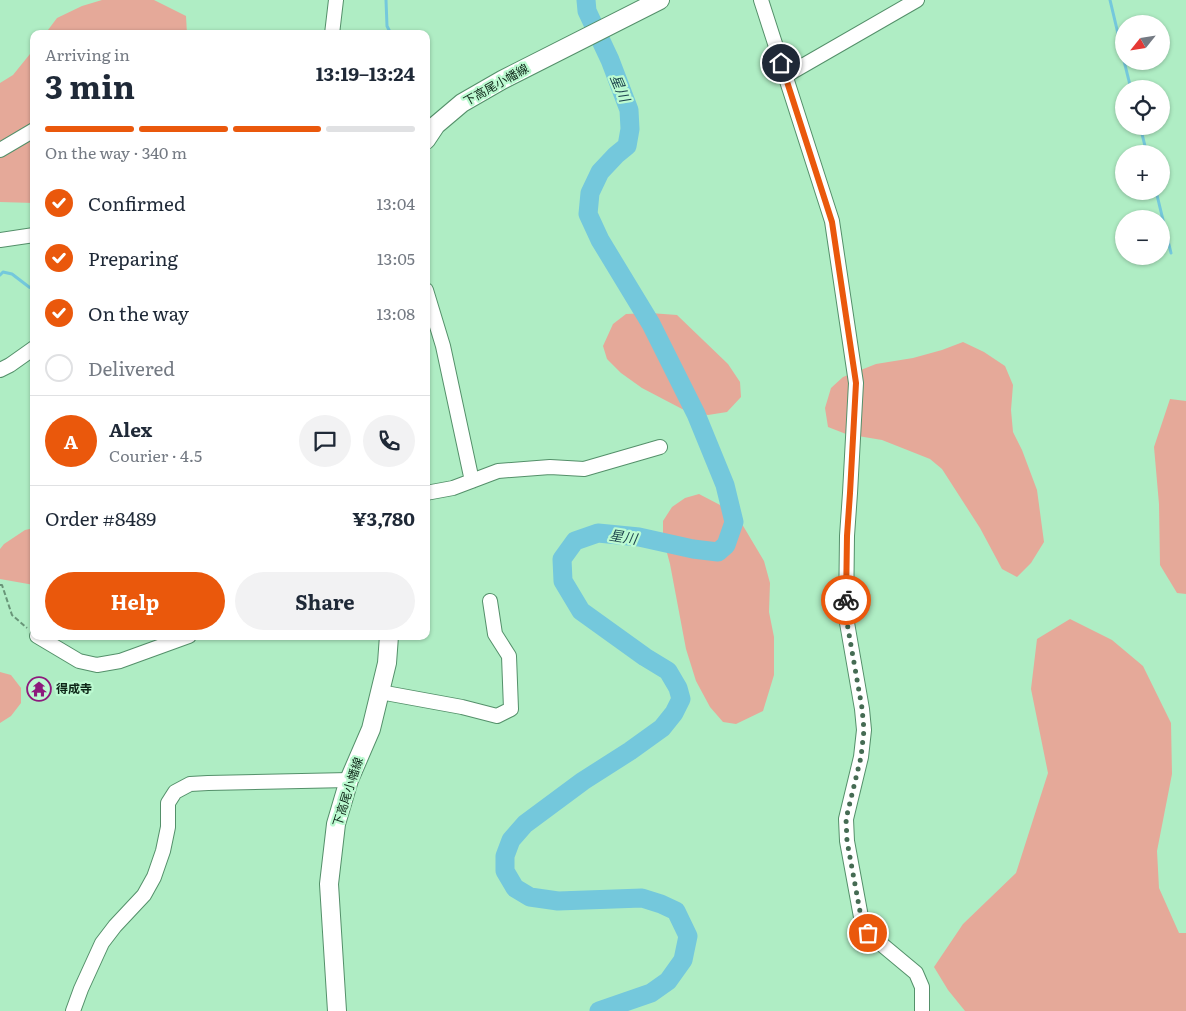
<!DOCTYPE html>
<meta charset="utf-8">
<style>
:root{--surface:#fff;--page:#f2f2f3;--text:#1f2937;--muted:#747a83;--line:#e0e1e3;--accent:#ea580c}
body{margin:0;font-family:Literata,"Noto Sans JP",serif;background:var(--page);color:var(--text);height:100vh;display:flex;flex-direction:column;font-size:19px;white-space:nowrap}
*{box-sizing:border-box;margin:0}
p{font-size:16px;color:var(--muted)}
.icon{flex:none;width:28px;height:28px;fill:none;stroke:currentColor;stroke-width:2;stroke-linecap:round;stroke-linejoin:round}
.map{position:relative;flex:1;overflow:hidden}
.drawer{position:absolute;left:30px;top:30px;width:400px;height:610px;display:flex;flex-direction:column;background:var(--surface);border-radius:10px;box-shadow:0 1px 4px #0004}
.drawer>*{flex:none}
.needle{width:32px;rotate:240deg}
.buttons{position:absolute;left:1115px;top:15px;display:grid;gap:10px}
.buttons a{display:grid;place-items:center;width:55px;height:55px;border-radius:50%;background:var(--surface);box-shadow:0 1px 4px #0004;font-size:25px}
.pin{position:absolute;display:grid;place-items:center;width:42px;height:42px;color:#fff;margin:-21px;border:2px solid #fff;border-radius:50%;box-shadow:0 1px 5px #0007}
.courier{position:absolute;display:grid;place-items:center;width:50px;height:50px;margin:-25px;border:4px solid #ea580c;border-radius:50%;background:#fff;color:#222;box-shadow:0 1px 6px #0007}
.head em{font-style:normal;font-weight:700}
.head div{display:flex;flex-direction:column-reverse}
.head{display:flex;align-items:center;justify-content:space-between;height:85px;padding:0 15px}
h1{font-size:32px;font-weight:700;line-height:38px}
.bar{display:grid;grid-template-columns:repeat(4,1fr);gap:8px 5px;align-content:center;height:60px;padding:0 15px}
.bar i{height:6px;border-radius:4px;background:var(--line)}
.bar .selected{background:var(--accent)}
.bar p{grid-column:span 4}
.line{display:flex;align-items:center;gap:12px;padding:0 15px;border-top:1px solid var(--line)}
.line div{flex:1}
.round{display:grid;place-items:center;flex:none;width:52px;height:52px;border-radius:26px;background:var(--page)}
ol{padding:0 15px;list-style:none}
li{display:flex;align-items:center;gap:15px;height:55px}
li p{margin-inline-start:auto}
li .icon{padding:5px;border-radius:50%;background:var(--accent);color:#fff;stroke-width:4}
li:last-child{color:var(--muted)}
li i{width:28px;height:28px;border:2px solid var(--line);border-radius:50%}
.button{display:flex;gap:10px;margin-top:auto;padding:10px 15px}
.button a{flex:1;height:58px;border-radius:30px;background:var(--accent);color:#fff;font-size:20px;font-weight:700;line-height:58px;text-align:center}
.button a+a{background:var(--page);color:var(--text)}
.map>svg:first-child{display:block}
.green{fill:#e5a999}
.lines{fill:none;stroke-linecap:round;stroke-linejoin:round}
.stream{stroke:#74c8dc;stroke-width:3}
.river{stroke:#74c8dc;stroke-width:19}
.minor-casing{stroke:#54906a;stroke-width:16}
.major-casing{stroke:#54906a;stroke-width:20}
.path{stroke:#689578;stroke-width:2;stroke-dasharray:5 2.5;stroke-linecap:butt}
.minor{stroke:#fff;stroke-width:14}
.major{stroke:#fff;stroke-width:18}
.done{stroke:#456b53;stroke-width:5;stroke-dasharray:0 9}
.route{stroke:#ea580c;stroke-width:6}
.labels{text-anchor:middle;stroke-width:4.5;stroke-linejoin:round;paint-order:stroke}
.street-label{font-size:12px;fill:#0c2516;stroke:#bcfad1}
.poi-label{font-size:12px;font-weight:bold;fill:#0c2516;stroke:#bcfad1;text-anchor:start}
.water-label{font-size:14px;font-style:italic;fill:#1e454e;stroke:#bcfad1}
</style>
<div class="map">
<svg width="1186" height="1011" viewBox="0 0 1186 1011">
<rect width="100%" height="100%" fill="#afedc4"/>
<path class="green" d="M102,0H154L186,16L187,34H45L57,18L82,6Z
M34,49V203L0,202V83L13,75Z
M650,313L677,315L728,364L740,382L741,397L727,412L708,415L684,410L642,388L621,373L607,359L603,346L613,324L626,314Z
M963,342L984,352L1005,366L1013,385L1011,410L1013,432L1022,450L1037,490L1044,542L1031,563L1017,577L1002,569L980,528L942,469L930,459L882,440L846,434L828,427L825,408L831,388L843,377L876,364L913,358L942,350Z
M1170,399L1186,401V594L1177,593L1160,565L1159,504L1154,447Z
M699,494L722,506L739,519L764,561L770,583L769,612L774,637V675L763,711L736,724L723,722L710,707L696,681L686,649L670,564L663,538V521L672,507L685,498Z
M34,528V585L0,579V549L4,544L25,530Z
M1070,619L1112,640L1143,666L1171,723L1172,774L1157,851L1159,888L1179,933H1186V1011H965L948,990L934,967L963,924L1016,873L1048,773L1031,689L1037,639Z
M0,672L11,675L21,688V703L11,716L0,723Z"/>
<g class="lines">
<path class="stream" d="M386,0L387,26L391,34
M1110,0L1124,59
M1124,61L1131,89
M1140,126L1147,154
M1156,191L1171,253
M0,275L3,272L12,274L29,287L34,289"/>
<path class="river" d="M586,0L587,11L610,60L629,110L630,129L627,146L616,155L600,172L590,193L588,214L600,240L651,324L696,414L725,485L734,522L726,545L718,552L693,549L639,537L598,533L575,541L562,559L563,581L581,611L645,657L668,671L678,688L681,699L674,713L662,728L630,751L583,781L525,824L511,840L505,856V871L515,888L530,897L558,901L642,898L661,904L676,911L688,936L683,960L668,981L651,993L599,1011"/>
<g class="minor-casing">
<path id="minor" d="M761,0L832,221L856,383L850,493L847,536L846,617L862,709L864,730L861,757L846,819L847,841L861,917L868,933L916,973L922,987V1011
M332,34L336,0
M785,76L917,0
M0,150L34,130
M0,240L34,235
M426,290L443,346L472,481
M0,370L10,365L34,348
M426,493L453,488L498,471L550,467L584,469L660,447
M37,636L79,661L97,665L120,661L189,636
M380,692L462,707L497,716L511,709L509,656L495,634L490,601
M73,1011L81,989L102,943L115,926L144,895L154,877L163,851L168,827V803L175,792L190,784L208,783L349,780"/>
</g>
<g class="major-casing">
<path id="major" d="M426,140L436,125L462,103L502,80L660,0
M337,1011L329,884L336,824L349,780L371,729L387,663L389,636"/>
</g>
<path class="path" d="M0,585H2L12,615L27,628"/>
<use href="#minor" class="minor"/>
<use href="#major" class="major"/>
</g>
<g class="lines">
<path class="done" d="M846,600V617L862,708L864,730L861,757L846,819L847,841L861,917L868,933"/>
<path class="route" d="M781,63L832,222L856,383L850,493L847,536L846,600"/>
</g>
<defs>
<g id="temple-ring" transform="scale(1.25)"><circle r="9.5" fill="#bcfad1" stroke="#8d1a7c" stroke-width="1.5"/><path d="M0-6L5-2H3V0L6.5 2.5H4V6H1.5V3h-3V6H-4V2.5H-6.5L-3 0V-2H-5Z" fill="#8d1a7c"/></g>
</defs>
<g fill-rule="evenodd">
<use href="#temple-ring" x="39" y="689"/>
</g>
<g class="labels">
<g class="street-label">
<text transform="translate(496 85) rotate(-29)" y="4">下高尾小幡線</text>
<text transform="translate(348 792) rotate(-72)" y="4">下高尾小幡線</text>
</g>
<g class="poi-label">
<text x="56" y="693">得成寺</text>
</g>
<g class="water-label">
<text transform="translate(620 88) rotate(67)" y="5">星川</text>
<text transform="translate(623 537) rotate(9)" y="5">星川</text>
</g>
</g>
</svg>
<div class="buttons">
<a><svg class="needle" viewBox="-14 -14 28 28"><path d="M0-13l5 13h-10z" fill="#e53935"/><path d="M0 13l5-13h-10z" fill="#747a83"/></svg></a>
<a><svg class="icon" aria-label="locate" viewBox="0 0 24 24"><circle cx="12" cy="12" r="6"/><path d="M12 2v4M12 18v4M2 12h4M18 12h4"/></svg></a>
<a>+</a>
<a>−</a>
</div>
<div class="pin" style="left:868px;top:933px;background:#ea580c"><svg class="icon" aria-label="bag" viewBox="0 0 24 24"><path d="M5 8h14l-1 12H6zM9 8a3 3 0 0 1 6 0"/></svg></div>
<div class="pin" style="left:781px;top:63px;background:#1f2937"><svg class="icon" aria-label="home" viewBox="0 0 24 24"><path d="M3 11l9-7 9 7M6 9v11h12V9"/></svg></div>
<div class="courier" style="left:846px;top:600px"><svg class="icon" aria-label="bike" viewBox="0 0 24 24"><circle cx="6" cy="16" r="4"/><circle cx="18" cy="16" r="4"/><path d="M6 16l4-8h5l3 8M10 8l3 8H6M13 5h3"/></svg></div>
<section class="drawer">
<div class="head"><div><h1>3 min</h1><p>Arriving in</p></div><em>13:19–13:24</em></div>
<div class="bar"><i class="selected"></i><i class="selected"></i><i class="selected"></i><i></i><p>On the way · 340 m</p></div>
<ol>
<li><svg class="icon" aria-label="check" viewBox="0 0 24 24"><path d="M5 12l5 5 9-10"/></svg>Confirmed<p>13:04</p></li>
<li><svg class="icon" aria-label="check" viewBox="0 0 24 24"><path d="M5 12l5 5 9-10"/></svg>Preparing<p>13:05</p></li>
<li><svg class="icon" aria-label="check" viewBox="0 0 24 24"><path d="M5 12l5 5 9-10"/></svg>On the way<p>13:08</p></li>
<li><i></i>Delivered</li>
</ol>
<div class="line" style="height:90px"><b class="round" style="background:var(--accent);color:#fff">A</b><div><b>Alex</b><p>Courier · 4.5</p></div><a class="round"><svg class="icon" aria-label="chat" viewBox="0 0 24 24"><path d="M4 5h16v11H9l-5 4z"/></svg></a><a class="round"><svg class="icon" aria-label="phone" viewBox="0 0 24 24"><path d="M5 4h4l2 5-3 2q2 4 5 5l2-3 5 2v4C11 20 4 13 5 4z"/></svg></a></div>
<div class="line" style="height:65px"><div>Order #8489</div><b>¥3,780</b></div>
<div class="button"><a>Help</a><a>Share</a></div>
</section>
</div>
